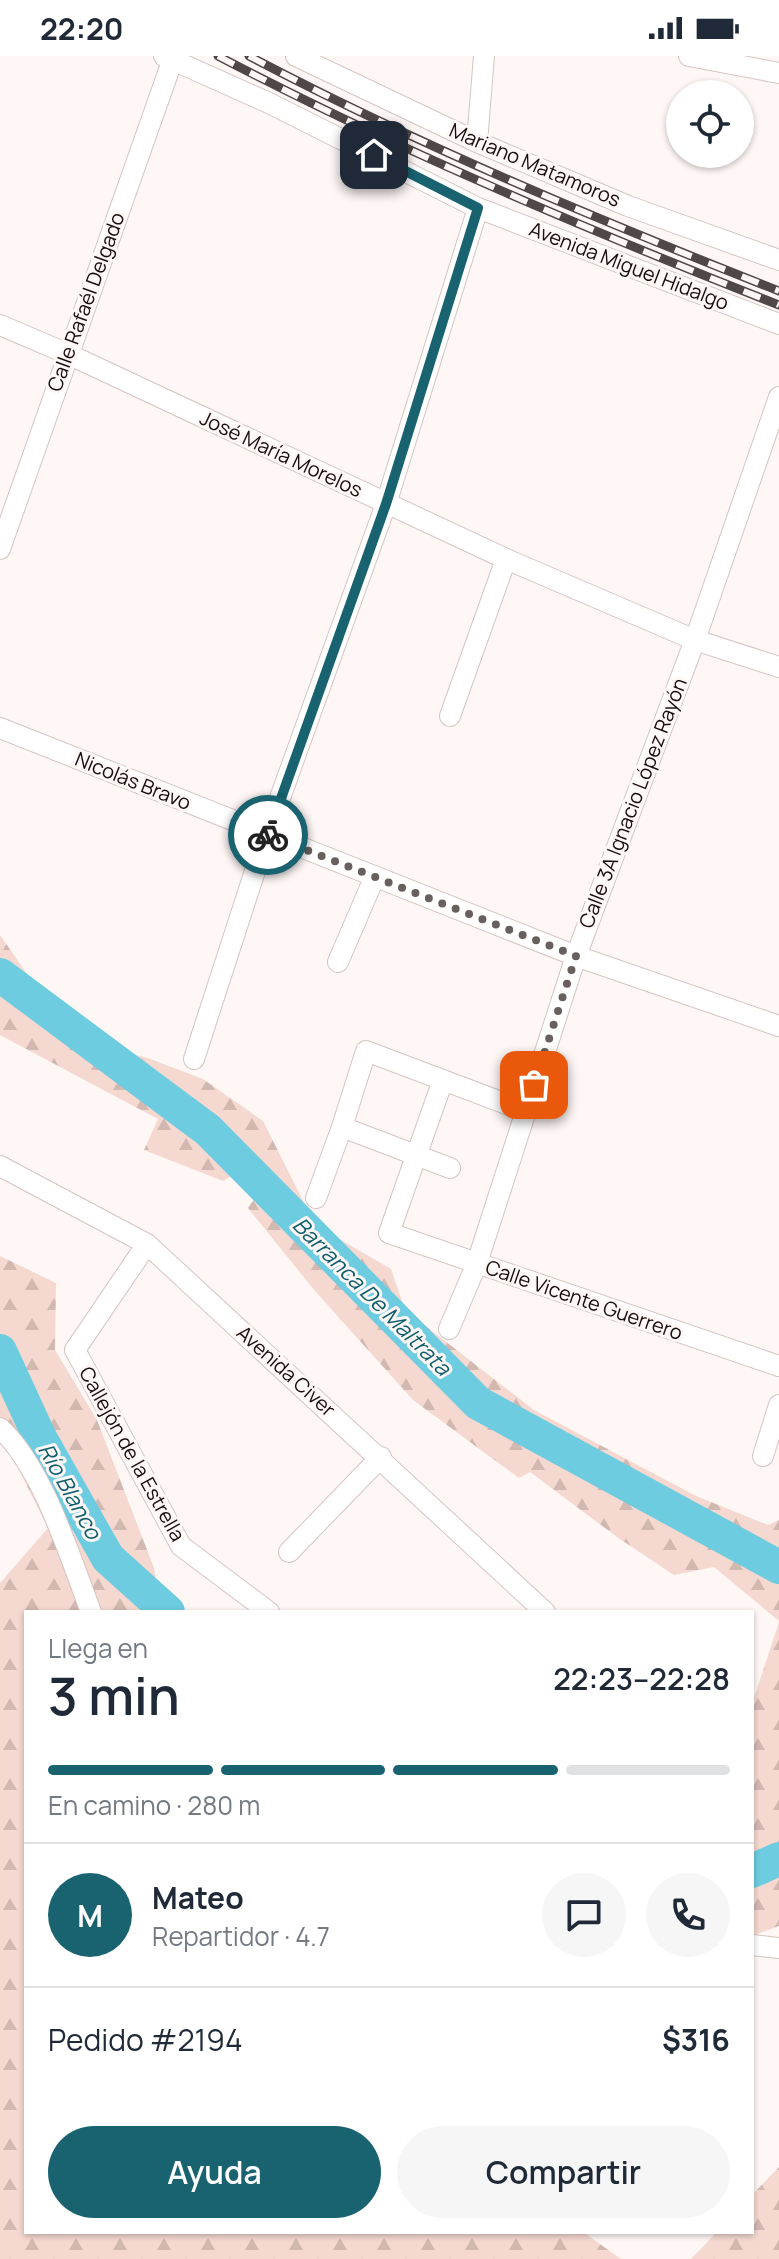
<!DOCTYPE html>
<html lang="es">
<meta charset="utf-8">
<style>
:root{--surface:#fff;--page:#f6f6f7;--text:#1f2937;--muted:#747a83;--line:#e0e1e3;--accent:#196370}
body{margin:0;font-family:Manrope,sans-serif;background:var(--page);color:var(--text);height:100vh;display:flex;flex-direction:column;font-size:30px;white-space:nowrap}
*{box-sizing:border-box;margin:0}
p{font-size:26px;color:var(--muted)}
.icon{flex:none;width:44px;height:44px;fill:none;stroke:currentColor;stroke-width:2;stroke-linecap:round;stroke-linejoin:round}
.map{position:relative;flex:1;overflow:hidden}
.panel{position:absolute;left:24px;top:1554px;width:730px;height:624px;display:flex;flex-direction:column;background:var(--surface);border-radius:0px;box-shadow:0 2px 6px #0004}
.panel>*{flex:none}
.fabs{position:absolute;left:666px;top:24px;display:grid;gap:16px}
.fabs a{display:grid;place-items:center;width:88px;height:88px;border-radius:50%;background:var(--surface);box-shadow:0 2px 6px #0004;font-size:40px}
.pin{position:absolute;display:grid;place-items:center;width:68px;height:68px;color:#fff;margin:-34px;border-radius:16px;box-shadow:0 4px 12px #0006}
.courier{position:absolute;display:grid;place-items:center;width:80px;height:80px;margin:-40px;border:6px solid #196370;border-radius:50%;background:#fff;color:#222;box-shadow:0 2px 10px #0007}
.overview em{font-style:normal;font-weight:600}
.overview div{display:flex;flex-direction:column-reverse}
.overview{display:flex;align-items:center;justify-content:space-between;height:136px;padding:0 24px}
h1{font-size:52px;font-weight:600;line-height:60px}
.bar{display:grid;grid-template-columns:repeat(4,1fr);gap:12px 8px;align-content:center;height:96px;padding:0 24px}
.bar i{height:10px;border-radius:6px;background:var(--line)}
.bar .current{background:var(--accent)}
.bar p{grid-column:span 4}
.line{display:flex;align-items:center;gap:20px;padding:0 24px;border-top:2px solid var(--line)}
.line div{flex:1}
.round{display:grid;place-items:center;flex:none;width:84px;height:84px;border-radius:42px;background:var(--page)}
.action{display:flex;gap:16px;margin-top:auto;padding:16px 24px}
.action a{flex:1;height:92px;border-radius:48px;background:var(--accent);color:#fff;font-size:32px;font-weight:600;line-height:92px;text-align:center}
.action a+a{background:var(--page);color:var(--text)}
.status{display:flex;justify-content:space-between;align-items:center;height:56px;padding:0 40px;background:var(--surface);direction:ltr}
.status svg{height:22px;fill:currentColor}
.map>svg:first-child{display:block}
.forest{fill:url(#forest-firs)}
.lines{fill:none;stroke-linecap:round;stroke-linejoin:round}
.river{stroke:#6ecce0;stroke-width:34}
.minor-casing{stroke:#d5c5c1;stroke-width:22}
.minor{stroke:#fff;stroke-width:20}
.rail-casing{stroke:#4e4847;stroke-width:9}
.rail{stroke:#fef7f6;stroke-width:6;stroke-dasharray:18;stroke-linecap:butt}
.done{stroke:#67605f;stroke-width:8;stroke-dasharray:0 14.4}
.route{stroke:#196370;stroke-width:10}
.labels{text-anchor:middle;stroke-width:6;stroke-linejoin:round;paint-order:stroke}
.street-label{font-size:20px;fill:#150f0e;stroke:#fef7f6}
.water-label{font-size:22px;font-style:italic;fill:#0d5e6c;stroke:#fef7f6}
</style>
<div class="status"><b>22:20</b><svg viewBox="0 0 49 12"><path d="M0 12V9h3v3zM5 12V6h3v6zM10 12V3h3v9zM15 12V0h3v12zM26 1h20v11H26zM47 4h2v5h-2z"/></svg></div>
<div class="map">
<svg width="779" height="2203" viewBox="0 0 779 2203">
<defs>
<pattern id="forest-firs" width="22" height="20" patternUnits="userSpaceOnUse" patternTransform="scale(2)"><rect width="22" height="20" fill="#f5d8d0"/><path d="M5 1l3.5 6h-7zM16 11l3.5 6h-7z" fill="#d1b8b1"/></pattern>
</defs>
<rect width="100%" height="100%" fill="#fef7f6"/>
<path class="forest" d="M0,879L75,987L145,1001L203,1023L263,1065L315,1169L391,1213L405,1254L534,1354L696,1440L768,1469L779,1464V1565L714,1511L674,1519L617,1481L530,1416L519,1422L413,1344L315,1235L248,1152L258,1138L243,1113L223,1125L144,1094L158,1063L0,979Z
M0,1200L56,1227L55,1294L97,1364L154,1512L161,1556H26V2176H583L621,2203H0V1527L48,1472L0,1376Z
M779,1566V1870L752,1880V1648Z
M779,2111V2203H691L717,2176H752V2139Z"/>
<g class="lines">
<path class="river" d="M0,919L208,1074L478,1347L779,1511
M0,1295L40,1382L108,1502L168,1556
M752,1815L779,1803"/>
<g class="minor-casing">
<path id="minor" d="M164,0L269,47L478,152L779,268
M296,0L477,86L628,150L779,204
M689,0L779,17
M477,86L484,0
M0,269L68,298L506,503L695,584L779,611
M0,493L174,0
M450,660L506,503
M0,672L576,900L779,970
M338,906L375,820
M194,1003L267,778L386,448L478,152
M443,1024L389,1177L779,1310
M342,1071L450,1112
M0,1110L147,1188L545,1556
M316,1142L342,1071L366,995L525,1055
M147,1188L75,1294L181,1490L269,1556
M449,1273L477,1207L576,900L695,584L779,341
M0,1372C43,1412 70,1501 91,1556
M763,1400L779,1349
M289,1496L381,1401
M752,1889L779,1892"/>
</g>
<use href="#minor" class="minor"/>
<g class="rail-casing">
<path id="rail" d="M218,0C400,95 588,174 779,249
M249,0C420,90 599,164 779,235"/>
</g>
<use href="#rail" class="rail"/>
</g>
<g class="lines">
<path class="done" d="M268,779L576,900L534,1029"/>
<path class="route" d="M268,779L386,448L478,152L374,99"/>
</g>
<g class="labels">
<g class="street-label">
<text transform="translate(535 109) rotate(23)" y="7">Mariano Matamoros</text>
<text transform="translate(629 210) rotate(21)" y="7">Avenida Miguel Hidalgo</text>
<text transform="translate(86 246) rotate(-70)" y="7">Calle Rafaél Delgado</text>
<text transform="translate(281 398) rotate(25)" y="7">José María Morelos</text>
<text transform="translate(133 725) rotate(22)" y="7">Nicolás Bravo</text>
<text transform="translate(633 747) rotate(-69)" y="7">Calle 3A Ignacio López Rayón</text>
<text transform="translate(584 1244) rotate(19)" y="7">Calle Vicente Guerrero</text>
<text transform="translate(286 1315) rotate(42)" y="7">Avenida Civer</text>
<text transform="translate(132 1398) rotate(61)" y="7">Callejón de la Estrella</text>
</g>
<g class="water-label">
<text transform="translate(372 1240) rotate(45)" y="8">Barranca De Maltrata</text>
<text transform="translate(70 1435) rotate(61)" y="8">Río Blanco</text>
</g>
</g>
</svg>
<div class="fabs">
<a><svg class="icon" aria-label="locate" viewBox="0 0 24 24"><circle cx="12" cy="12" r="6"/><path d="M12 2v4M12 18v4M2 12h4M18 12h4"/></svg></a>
</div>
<div class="pin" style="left:534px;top:1029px;background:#ea580c"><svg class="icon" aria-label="bag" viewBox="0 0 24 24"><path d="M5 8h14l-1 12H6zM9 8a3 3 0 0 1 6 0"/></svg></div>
<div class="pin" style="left:374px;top:99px;background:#1f2937"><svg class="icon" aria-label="home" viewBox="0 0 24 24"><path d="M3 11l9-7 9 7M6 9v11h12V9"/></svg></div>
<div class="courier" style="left:268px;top:779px"><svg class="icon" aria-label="bike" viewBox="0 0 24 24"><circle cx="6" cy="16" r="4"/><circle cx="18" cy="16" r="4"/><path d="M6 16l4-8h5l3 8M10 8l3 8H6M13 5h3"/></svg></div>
<section class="panel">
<div class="overview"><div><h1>3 min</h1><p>Llega en</p></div><em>22:23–22:28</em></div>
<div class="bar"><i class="current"></i><i class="current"></i><i class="current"></i><i></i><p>En camino · 280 m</p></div>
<div class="line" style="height:144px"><b class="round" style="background:var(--accent);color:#fff">M</b><div><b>Mateo</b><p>Repartidor · 4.7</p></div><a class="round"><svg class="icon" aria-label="chat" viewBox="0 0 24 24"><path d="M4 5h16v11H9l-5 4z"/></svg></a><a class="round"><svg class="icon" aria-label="phone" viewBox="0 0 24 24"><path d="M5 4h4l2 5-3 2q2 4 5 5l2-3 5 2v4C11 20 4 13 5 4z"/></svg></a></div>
<div class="line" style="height:104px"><div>Pedido #2194</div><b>$316</b></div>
<div class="action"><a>Ayuda</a><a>Compartir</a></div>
</section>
</div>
